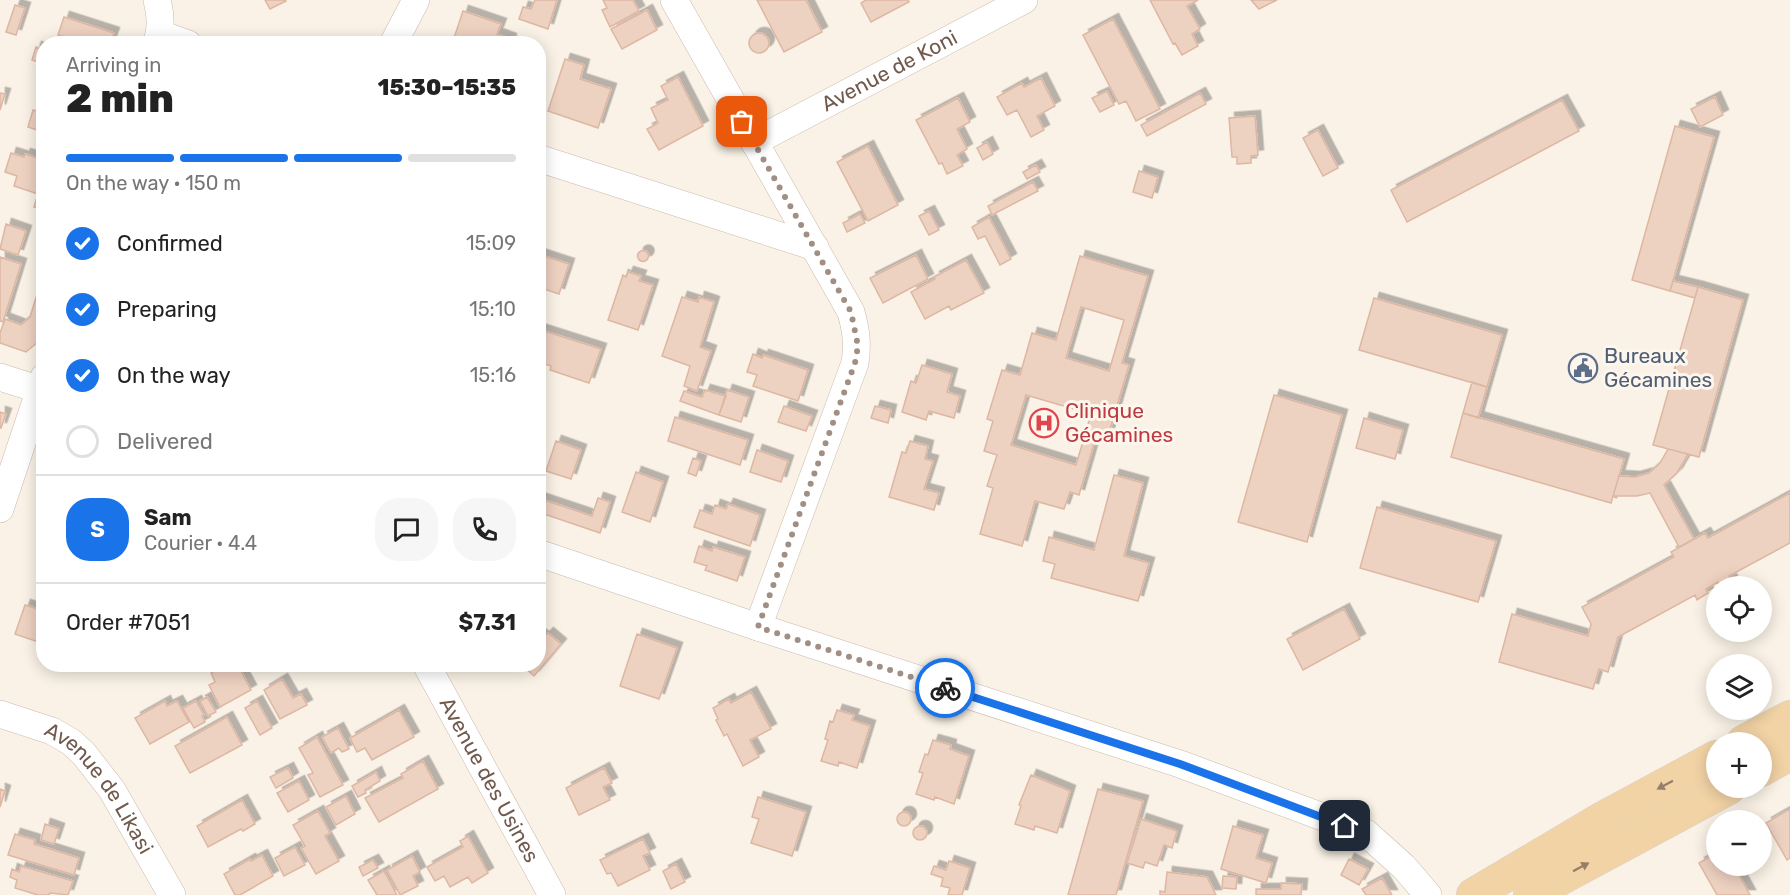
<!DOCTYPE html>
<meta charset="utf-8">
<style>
:root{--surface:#fff;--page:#f6f6f6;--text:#222;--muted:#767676;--line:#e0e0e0;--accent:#1a73e8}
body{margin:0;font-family:Rubik,sans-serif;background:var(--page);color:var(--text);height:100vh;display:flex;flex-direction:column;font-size:22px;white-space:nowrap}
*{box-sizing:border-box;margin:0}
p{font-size:20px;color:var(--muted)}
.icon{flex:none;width:33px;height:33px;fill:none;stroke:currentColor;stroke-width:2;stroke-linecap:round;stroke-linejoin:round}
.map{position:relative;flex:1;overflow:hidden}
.side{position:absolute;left:36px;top:36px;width:510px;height:636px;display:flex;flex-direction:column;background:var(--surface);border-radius:24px;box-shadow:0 3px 15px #0003}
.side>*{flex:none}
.controls{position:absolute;left:1706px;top:576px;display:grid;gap:12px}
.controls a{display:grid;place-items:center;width:66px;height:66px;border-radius:50%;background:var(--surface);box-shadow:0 3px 15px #0003;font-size:30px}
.pin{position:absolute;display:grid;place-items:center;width:51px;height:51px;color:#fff;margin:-26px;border-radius:12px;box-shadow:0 3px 9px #0006}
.courier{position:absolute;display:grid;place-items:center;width:60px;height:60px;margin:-30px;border:4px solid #1a73e8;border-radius:50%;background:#fff;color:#222;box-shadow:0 2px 8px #0007}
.overview em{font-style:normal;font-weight:800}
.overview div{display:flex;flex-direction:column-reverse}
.overview{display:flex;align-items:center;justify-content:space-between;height:102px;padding:0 30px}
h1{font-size:39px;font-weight:800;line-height:45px}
.bar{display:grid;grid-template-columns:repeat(4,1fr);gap:9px 6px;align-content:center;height:72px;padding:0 30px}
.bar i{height:8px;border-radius:4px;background:var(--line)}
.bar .active{background:var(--accent)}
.bar p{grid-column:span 4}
.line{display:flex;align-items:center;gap:15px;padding:0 30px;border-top:2px solid var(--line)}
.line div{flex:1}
.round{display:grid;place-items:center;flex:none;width:63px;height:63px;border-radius:24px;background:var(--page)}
ol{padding:0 30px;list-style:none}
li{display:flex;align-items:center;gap:18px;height:66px}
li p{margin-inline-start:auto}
li .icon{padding:6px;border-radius:50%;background:var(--accent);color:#fff;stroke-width:4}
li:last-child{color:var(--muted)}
li i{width:33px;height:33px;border:3px solid var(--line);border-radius:50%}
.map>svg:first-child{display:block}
.building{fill:#edd1c1;stroke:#deb7a3;stroke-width:1.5;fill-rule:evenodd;filter:url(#shadow)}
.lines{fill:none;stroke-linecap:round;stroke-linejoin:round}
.minor-casing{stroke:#cbb9ae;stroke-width:28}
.major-casing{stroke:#d7d1cd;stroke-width:34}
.minor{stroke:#fff;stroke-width:27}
.major{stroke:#f2d3a5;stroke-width:33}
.oneway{fill:#987e68}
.done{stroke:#a18f83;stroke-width:6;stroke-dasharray:0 10.8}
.route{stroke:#1a73e8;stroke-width:8}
.labels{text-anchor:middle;stroke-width:6;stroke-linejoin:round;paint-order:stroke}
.street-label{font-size:21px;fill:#71594e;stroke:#fdf6ec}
.service-label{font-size:21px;fill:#4e5e75;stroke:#fdf6ec;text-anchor:start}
.health-label{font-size:21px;fill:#be3a42;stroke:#fdf6ec;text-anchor:start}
</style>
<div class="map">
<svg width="1790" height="895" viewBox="0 0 1790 895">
<defs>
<filter id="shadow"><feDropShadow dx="5.5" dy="-5.5" stdDeviation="0" flood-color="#0004"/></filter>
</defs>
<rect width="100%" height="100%" fill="#faf2e6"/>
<path class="building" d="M265,0H285L286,1L270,9Z
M535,0H557L548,29L519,19L523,7L531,9Z
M603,0H633L639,11L610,27L602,10L607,8Z
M757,0H806L822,32L784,52Z
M866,0H908L909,2L871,22L861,3Z
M1150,0H1198L1187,6L1200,29L1192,34L1198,46L1182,55L1175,43L1173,44Z
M1251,0H1277L1259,9Z
M15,5L25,8L16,35L6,32Z
M647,10L657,30L622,49L611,29Z
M463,11L501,24L497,34L511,39L510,44H452Z
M64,17L114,33L110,44H63L65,37L58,35Z
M1113,19L1160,109L1136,121L1126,101L1119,104L1083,35Z
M749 43a10 10 0 1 1 20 0a10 10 0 1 1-20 0Z
M36,47L44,50V64L32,60Z
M565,59L584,65L580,79L611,89L598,128L548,111Z
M678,77L703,126L659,150L647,129L658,123L651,108L668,100L661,86Z
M1041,78L1055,106L1037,116L1044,130L1031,137L1017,110L1007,115L997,97L1022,83L1024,87Z
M1107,91L1114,105L1100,112L1092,98Z
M0,93L5,94L0,110Z
M1200,93L1206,104L1147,136L1141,125Z
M1715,97L1723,115L1700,127L1691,109Z
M958,98L970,122L957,129L967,149L957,155L963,166L947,174L942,163L939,164L916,120Z
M1562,100L1579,131L1407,222L1391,190Z
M33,110L44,113V137L39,136L40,131L28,127Z
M1255,116L1258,155L1251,156V163L1237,164V157H1232L1229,118Z
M1675,126L1714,137L1670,291L1632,280Z
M1318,130L1338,168L1323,176L1303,138Z
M987,142L993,154L983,160L977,148Z
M868,146L898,205L868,221L837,162Z
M11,153L24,157L25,154L44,160V210L34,207L38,194L14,186L17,176L5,172Z
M1036,165L1040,172L1027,179L1023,172Z
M1139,171L1158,177L1152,198L1133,192Z
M1033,182L1038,191L992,215L988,206Z
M929,211L939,230L929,235L919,216Z
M860,214L865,223L847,232L843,223Z
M989,217L1011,259L1000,265L985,236L978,239L972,227Z
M6,224L26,231L18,255L0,249Z
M637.5 256a5.5 5.5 0 1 1 11 0a5.5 5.5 0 1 1-11 0Z
M538,254L569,264L559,294L538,287Z
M916,255L928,279L883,303L870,278Z
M1080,256L1148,276L1122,363L1129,365L1109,433L1098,430L1079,495L1070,492L1064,509L1035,501L1022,546L980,534L993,488L987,486L997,455L984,451L993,421L987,419L1002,370L1020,375L1032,333L1056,340ZM1081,307L1124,320L1109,371L1066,358ZM1026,395L1091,414L1076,465L1011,445Z
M0,257L21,264L3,322L0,321Z
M966,260L984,293L951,310L949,306L925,319L911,292L935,279L934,277Z
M628,272L641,276L639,281L653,285L638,330L608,320L623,275L626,277Z
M1673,281L1698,287L1695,298L1670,291Z
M1698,287L1743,300L1699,457L1653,445Z
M39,288L44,290V337L26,352L0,343V333L5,319L21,325L30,317Z
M682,297L698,302L699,297L714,302L700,347L711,351L697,391L684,386L690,366L662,356Z
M1374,298L1502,335L1487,387L1359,350Z
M538,329L601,349L589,383L550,370L551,366L542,363L543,360L538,358Z
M753,354L762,358L763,355L808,370L798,401L753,386L757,375L747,372Z
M922,365L952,374L947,392L960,396L954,418L929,411L926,420L902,412L911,381L916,383Z
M1472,382L1487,387L1478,418L1463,413Z
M705,390L726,396L719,415L680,401L684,391L702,397Z
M727,390L749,397L741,422L719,415Z
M1274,395L1342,415L1307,542L1238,522Z
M784,406L812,416L806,431L778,422Z
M875,406L891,410L888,423L871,418Z
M0,412L6,414L1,428H0Z
M1463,413L1624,459L1611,503L1451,457Z
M675,417L748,440L740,465L668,441Z
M1364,418L1403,430L1395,459L1356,448Z
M556,441L581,450L571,479L546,471Z
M910,441L928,446L925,459L933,461L924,489L939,493L934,510L889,497L902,452L906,453Z
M1668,449L1688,454L1677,473L1664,485L1694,539L1679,547L1650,493L1637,496H1613L1619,476L1635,477L1649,473L1660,463Z
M757,450L788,461L781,482L750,472Z
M693,458L701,461L696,476L688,473Z
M636,472L663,482L650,522L622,512Z
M1114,475L1143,483L1124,556L1149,563L1138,601L1051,578L1055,564L1043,561L1049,537L1094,550Z
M1790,493V543L1729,576L1732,581L1721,586L1718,582L1706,589L1708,593L1697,600L1695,595L1618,637L1608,672L1599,669L1593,689L1499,662L1512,614L1588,636L1591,624L1582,607L1674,557L1671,552L1705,533L1708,538Z
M538,498L592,516L598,498L610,502L600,533L538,512Z
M728,504L760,515L750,546L694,527L700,510L712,514L715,505L726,509Z
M1377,507L1496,541L1478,602L1360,568Z
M43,511H44V526L38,524Z
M699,546L712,551L713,547L745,557L737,581L705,570L707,566L694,562Z
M25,605L44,611V644L15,634Z
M1344,609L1360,639L1303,670L1287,639Z
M538,633L544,637L548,633L561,644L534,676L521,664H538Z
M637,634L677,648L659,699L620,686Z
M226,664H237L251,690L220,707L209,685L215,682L211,673Z
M282,679L293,698L301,694L307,705L280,719L264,690Z
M751,692L771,729L750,740L759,757L743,766L727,734L724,736L716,720L718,719L713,708L729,699L731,703Z
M207,697L216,712L208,716L200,701Z
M165,701L167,706L177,701L189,722L150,744L135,718Z
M196,701L204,715L202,716L205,722L194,728L183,708Z
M257,701L272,728L260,735L245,708Z
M399,710L414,737L372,760L365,748L357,752L350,738Z
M837,710L854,715L852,720L870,726L857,768L839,762L838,766L821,761L828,740L825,739L830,721L833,722Z
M227,717L242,745L190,773L175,746Z
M338,728L349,749L342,752L339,748L331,753L322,737Z
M317,737L343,785L320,797L308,775L313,773L299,748Z
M933,740L951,745L950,749L969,756L954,804L935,797L934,800L916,794L923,773L919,772L925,754L928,755Z
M423,761L438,789L379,822L365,798L403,778L401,774Z
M288,768L293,778L276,788L270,777Z
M604,768L612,783L603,787L610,800L579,815L566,788Z
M376,772L380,781L365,790L366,793L358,797L352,786Z
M1031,775L1070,791L1057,833L1035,826L1034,830L1015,824L1021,806L1019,805Z
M299,781L309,800L288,812L277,793Z
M0,789L5,791L0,807Z
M1098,789L1143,801L1116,895H1068Z
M346,796L355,814L336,825L326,807Z
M758,797L806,812L792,856L751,843L759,819L752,817Z
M242,800L255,824L243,831L241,829L208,847L197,826Z
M1790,809V858L1787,860L1766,823Z
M318,811L330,833L325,836L339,861L316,874L301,848L305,846L293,825Z
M897 819a7 7 0 1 1 14 0a7 7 0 1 1-14 0Z
M1141,819L1177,831L1172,848L1164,845L1157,866L1145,862L1143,868L1127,863Z
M45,824L59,829L54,844L41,840Z
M913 833a7 7 0 1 1 14 0a7 7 0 1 1-14 0Z
M1233,826L1263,835L1256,858L1272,863L1266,883L1221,869Z
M15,834L35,840L34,844L79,858L74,875L8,855Z
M468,836L488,873L472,883L468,877L450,887L444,876L435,881L427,867L463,847L460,841Z
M643,839L650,853L643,856L650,870L618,886L611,873L607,874L600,860Z
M295,847L305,865L284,876L275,858Z
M1716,853V866H1734L1750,895H1717L1699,863Z
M262,855L273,876L240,895H235L224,874L250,859L251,861Z
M412,856L420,872L413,876L418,886L400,895L387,870Z
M1349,859L1368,869L1359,885L1341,875Z
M373,860L378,868L363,876L359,867Z
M949,861L970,868L962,895H948L950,888L941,886L943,878L931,874L934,866L946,870Z
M676,864L685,882L671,889L663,871Z
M21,866L73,881L68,895L50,893L49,895H38L15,888L17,880L10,877L12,869L19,872Z
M384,871L397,895H377L368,880Z
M1167,872L1207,877L1216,895H1160V891L1165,892Z
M1223,876L1237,877L1236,889L1222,888Z
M1382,878L1392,895H1366L1362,889Z
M1281,883L1302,884L1301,895H1256V889H1281Z"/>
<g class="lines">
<g class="minor-casing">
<g id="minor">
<path d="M674,0L851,312C856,330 858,344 855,363L758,627"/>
<path d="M160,34L188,44"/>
<path d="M156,44C162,29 161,15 157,0"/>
<path d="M393,44L416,0"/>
<path id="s1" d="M754,142L1024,0"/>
<path d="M538,158L815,247"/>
<path d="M0,377L44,391"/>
<path d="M0,509L44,377"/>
<path d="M538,553L758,627L1180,764L1366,833L1404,867L1428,895"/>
<path id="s2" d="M426,664L552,895"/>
<path id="s3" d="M0,714L52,731L71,742L84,754L112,790L172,895"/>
</g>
</g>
<g class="major-casing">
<path id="major" d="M1743,742L1790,717
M1761,770L1790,754
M1473,895L1603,818L1716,757
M1530,895L1729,788"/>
</g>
<use href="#minor" class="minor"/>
<use href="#major" class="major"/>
</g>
<defs><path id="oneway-solid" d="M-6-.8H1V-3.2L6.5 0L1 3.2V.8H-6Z" transform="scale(1.5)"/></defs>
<g class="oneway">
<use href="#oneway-solid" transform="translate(1665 785) rotate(152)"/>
<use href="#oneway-solid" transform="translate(1581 867) rotate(-28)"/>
</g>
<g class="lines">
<path class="done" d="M742,122L851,312L858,346L855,363L758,627L945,688"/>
<path class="route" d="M945,688L1180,764L1345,826"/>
</g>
<defs>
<g id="civic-ring" transform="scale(1.5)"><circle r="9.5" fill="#fdf6ec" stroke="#5c6f8a" stroke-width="1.5"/><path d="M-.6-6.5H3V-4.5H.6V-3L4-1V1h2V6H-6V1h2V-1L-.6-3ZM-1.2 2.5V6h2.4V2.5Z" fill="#5c6f8a"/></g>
<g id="hospital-ring" transform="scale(1.5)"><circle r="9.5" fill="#fdf6ec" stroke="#e0444e" stroke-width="1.5"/><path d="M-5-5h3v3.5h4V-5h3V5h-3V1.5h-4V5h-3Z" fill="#e0444e"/></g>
</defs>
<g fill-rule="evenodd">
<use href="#civic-ring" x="1583" y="368"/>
<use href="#hospital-ring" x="1044" y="423"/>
</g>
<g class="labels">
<g class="street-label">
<text dy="7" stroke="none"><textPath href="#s1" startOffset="153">Avenue de Koni</textPath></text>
<text dy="7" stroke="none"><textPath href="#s2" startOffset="132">Avenue des Usines</textPath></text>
<text dy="7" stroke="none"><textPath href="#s3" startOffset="130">Avenue de Likasi</textPath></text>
</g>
<g class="service-label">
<text x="1604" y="363">Bureaux<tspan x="1604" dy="24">Gécamines</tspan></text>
</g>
<g class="health-label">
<text x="1065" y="418">Clinique<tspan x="1065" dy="24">Gécamines</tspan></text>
</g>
</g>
</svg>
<div class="controls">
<a><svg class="icon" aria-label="locate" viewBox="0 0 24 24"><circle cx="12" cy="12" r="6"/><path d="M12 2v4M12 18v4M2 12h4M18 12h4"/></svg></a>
<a><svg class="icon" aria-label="layers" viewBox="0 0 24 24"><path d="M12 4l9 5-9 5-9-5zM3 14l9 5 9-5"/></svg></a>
<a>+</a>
<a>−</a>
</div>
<div class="pin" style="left:742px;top:122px;background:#ea580c"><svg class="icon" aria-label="bag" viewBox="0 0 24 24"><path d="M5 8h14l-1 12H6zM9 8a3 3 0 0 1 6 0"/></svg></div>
<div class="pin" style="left:1345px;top:826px;background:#1f2937"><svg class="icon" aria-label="home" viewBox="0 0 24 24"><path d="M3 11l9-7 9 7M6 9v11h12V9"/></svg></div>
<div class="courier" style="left:945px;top:688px"><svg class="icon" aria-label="bike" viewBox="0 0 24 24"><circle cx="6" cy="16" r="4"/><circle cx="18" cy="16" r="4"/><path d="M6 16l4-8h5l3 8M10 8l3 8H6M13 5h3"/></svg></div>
<section class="side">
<div class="overview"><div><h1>2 min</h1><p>Arriving in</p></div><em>15:30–15:35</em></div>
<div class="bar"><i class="active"></i><i class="active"></i><i class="active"></i><i></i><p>On the way · 150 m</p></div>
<ol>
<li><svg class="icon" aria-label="check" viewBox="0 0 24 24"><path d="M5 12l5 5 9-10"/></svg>Confirmed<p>15:09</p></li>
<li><svg class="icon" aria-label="check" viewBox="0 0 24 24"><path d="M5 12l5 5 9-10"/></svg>Preparing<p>15:10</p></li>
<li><svg class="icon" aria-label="check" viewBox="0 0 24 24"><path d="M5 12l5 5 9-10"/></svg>On the way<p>15:16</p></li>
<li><i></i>Delivered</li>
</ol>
<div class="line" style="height:108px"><b class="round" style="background:var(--accent);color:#fff">S</b><div><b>Sam</b><p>Courier · 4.4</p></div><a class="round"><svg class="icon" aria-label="chat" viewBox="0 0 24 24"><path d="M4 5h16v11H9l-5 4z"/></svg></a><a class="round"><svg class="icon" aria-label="phone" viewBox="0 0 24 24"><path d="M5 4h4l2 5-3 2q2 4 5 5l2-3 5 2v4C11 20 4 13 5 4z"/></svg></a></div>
<div class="line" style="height:78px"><div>Order #7051</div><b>$7.31</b></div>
</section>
</div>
